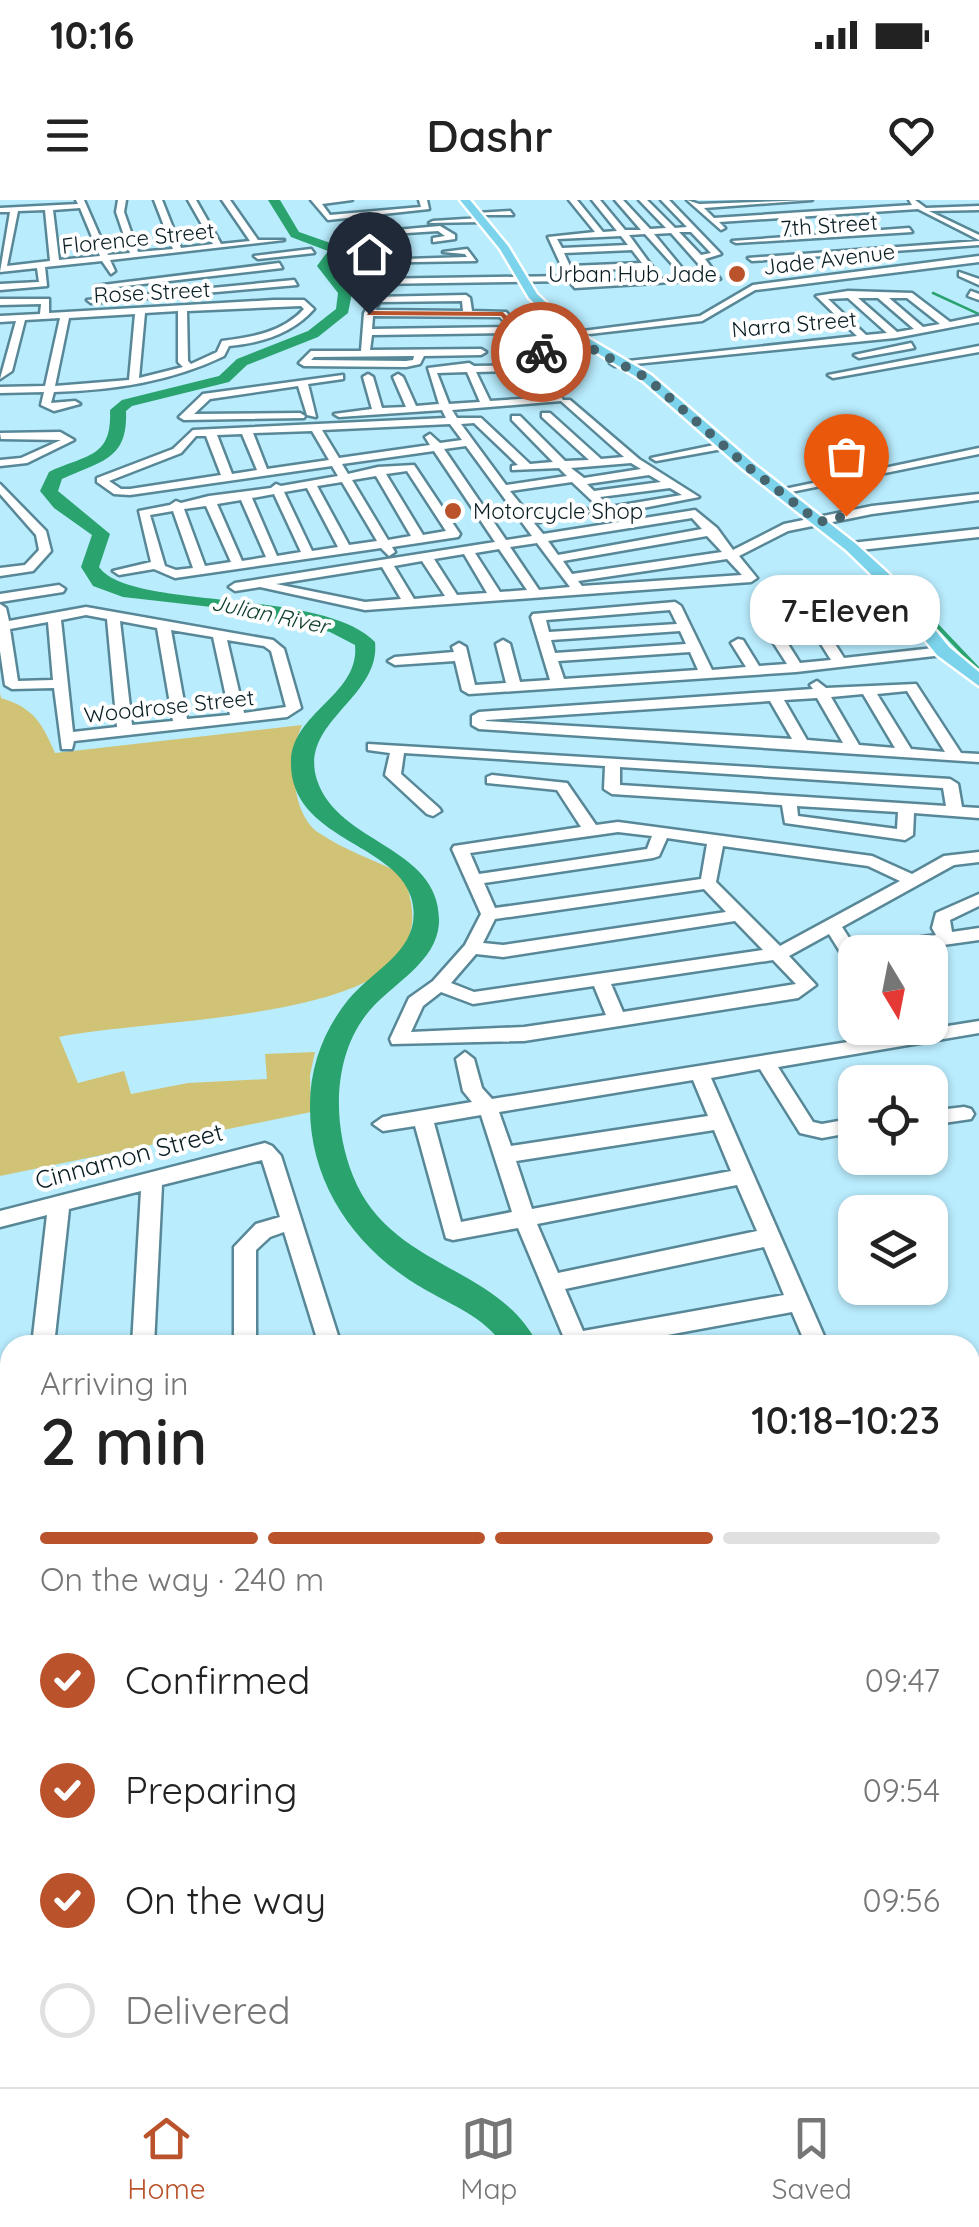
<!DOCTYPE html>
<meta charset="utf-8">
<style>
:root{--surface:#fff;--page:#f6f6f6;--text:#222;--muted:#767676;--line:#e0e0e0;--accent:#ba532c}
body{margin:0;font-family:Quicksand,sans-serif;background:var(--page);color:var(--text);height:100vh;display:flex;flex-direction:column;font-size:38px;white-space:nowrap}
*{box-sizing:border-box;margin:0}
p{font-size:32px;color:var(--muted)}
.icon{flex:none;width:55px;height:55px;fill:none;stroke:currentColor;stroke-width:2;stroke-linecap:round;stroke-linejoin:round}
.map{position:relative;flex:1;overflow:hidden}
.drawer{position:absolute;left:0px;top:1135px;width:980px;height:752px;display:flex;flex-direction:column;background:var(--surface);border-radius:30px 30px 0 0;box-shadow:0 2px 8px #0004}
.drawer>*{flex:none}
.needle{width:65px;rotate:170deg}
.fabs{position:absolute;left:838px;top:735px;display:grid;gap:20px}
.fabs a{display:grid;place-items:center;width:110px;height:110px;border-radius:20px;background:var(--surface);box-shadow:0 2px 8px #0004;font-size:50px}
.pin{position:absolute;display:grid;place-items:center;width:85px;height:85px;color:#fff;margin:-102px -42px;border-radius:50% 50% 50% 0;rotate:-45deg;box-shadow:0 0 10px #0007}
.pin .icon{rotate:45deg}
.courier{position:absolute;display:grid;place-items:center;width:100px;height:100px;margin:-50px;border:8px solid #ba532c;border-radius:50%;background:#fff;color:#222;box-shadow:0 2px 12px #0007}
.bubble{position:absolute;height:70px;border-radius:30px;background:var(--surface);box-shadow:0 2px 8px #0004;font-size:32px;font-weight:600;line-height:70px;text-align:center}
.headline em{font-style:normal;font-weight:600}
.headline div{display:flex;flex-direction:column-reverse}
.headline{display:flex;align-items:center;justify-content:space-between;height:170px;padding:0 40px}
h1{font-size:65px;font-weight:600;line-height:75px}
.bar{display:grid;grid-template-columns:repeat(4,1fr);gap:15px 10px;align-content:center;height:120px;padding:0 40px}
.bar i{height:12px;border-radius:8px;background:var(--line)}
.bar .selected{background:var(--accent)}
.bar p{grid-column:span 4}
ol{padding:0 40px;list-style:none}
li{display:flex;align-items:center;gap:30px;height:110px}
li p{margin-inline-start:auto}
li .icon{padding:10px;border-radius:50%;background:var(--accent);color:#fff;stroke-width:4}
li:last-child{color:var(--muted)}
li i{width:55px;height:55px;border:5px solid var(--line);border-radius:50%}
.status{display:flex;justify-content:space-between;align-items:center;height:70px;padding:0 50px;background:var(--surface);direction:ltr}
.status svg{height:28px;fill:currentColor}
header{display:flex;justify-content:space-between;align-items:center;height:130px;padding:0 40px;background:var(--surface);font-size:45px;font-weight:600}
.tabs{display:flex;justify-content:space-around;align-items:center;height:140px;border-top:2px solid var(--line);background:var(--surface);font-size:28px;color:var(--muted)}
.tabs a{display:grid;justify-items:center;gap:5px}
.tabs .selected{color:var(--accent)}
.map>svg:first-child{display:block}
.green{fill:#d0c376}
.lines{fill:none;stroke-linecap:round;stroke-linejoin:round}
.stream-far1{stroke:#2aa36f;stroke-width:2.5}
.stream{stroke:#2aa36f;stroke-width:4}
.river{fill:#2aa36f;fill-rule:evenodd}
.minor-casing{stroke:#588897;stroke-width:5}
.major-casing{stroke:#fff;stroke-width:5}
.minor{fill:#fff;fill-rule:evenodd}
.major{fill:#7bd4eb;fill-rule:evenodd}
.route{fill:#ba532c}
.done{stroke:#47656f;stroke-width:10;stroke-dasharray:0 18}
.poi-dot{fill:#ba532c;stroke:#fff;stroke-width:4}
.labels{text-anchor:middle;stroke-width:8;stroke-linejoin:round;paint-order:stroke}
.far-street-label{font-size:22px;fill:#091d23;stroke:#fff}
.far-poi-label{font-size:22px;fill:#091d23;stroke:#fff;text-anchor:end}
.far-water-label{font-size:22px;font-style:italic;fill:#0b3c27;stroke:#fff}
.street-label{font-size:25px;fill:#091d23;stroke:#fff}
</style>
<div class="status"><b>10:16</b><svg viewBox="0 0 49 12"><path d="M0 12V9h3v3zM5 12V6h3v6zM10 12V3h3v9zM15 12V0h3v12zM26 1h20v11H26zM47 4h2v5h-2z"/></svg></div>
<header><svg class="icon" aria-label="menu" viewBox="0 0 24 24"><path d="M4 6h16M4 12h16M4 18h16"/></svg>Dashr<svg class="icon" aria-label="heart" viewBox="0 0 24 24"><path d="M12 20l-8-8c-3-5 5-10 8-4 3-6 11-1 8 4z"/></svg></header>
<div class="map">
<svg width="979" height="1887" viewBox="0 0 979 1887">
<rect width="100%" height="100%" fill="#b9ecfd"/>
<path class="green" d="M0,493L1,498C34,508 42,523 55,553L302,525C289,553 290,614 319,633C344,650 376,661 403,674C412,700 418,723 404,749C366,821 136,820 59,837L78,883L124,871L131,894L188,883L267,879L265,854L315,852L310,875L311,912L0,976Z"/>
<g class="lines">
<path class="stream-far1" d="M470,0L477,8
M944,17L979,34
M933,93L979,114"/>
<path class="stream" d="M893,379L979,470"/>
<path class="river" d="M268,0H280L299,32L339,46L330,66L352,93L348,113L318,137L247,165L229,182L132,206L126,211C128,260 101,261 62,279L58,291L110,334L99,367C129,411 321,387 375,442C381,498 298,522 317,580C338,645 442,646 439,723C437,762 392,784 370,810C332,854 332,924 353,976C390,1069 499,1065 538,1145H503C483,1116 453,1106 424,1089C356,1050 309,984 310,905C310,866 324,830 348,800C374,768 426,748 411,697C394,642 288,639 291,560C293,512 360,494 355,445L330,432L238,410L123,397L93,386L81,367L92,335L54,308L40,291L49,272C88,254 112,258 110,210L122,200L219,176L237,159L308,131L336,109L338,93L317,66L328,51L291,37Z
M188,1878H236L234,1887H186Z"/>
<g class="minor-casing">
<path id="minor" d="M76,0H84L108,55L130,53L116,12L118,0H126L124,12L138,52L173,49L154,0H162L181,48L213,44L188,0H196L221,44L250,41L222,0H230L258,40H284L110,60L115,71L111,74L102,61L45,67L47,86L0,90V84L39,82L37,68L0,72L10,12H0V8L78,4ZM80,8L100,56L59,60L53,10ZM45,10L50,61L7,66L18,11Z
M311,0H352L322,4L330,15L421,7L419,0H427L429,9L328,20Z
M569,0H577L603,32L617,31L592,0H600L625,30H641L615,0H623L650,29L666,28L639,0H647L675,28L687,27L661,0H669L721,54L705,59L720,79L575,88L569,81L373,84L377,90L373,93L345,61L467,57L465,54L443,52L467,49L476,61L355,63L369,79L566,76L548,37L595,32ZM679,32H691L711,53L701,55ZM671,33L710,77L578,82L584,78L575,76L573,71L646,68L653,76H659L629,35L645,34L681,74H687L654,34ZM621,36L628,45L562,48L557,39ZM632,50L642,63L570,66L564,53Z
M687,0L699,4L812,0L704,8L714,18L912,5L909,0H915L926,8L979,6V10L929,11L979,35V40L918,9L719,22L725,28L721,30Z
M510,11L513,15H472L476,13Z
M480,18L483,22L429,23L433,21Z
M440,26L455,35V39L433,42V38L445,36L438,31L345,37L341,35Z
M909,28L912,32L736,43L732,41Z
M979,41V45L752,61L748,58Z
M311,49L314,53L258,59L254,56Z
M979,56V62L755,90L702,121L572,136L567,133L700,116L753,85Z
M279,63L282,68L99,89L95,86Z
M959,72L979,79V85L959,76Z
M294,80L297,85L91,103L87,100Z
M848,91L912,93L950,122L979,116V122L895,138L615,166L610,163L857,136L816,96ZM848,98L887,133L866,135L828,99ZM858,98H878L914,129L897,132ZM889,98H907L940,124L923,127Z
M971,91L979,94V100L968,96Z
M466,95L470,98L472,111L506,112L522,130L523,149L589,144L594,147L515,155L510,152L514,149L513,133L372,135L370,150L481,149L486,152L481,155L424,156L420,164L406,167L304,166L299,163L311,151H361L364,113L374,97ZM462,101L463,111L375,110L380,102ZM373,116L500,117L510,127L372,129ZM414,156L413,160L406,161L311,160L314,157Z
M0,99H49V113L274,100H304L314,109C292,134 261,143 229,146L224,156C170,182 114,190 54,192L51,203L75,201L80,204L54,211L41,205L44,192L0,193V187L45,186L60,118L25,120L12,171L0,179L16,121L0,122V116L40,114L41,104L0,105ZM301,106L304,109C282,133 252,137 222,141L217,152L191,164L188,161L187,111ZM178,111V162L183,167L139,178L145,113ZM135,114L129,180L55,186L69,118Z
M911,143L914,148L859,158L854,155Z
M979,146V152L833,178L828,175Z
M469,163L474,166L543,165L563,200H570L639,259L699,297L607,315L572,282L510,291L530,316L585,308L591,312L534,323L543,334L695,310L717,328L733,350L784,324L872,306L979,294V300L872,314L788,331L739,356L757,378L751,382L365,410L260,387L235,391L229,387L235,383L495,342L434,251L342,264L348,274L378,267L414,265L460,334L458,337L392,347L395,352L389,356L381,348L175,378L154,369L119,375L113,371L151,362L139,311L170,305L176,301L181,303L209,296L271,288L276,284L281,286L338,276L332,266L130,295L114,294L97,282V278L173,249L193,230L446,218L442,210L339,217L334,214L372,209L363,177L368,174L373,177L382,208L406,207L393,177L398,174L403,177L416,206L439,204L428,168ZM537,170L552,197L490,201L476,172ZM467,172L480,202L449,204L437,173ZM561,201L624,257L601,259L550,213H542V217L589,260L565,261L520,216H512V220L553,262L530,264L481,218H457L452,210ZM474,223L518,265L512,266V270L559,268L567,276L506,285L461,224ZM450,224L462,240L440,243L430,234L425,237L430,245L339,258L322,230ZM312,231L329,260L267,269L253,233ZM242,234L257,270L232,274L217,235ZM196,236H206L221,275L130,289H121L109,281L181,253ZM466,246L532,336L506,340L444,249ZM631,263L641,269L584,278L571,268ZM407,271L446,331L423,335L386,274ZM649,275L661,282L594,291L587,284ZM376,276L411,336L388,340L352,280ZM342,282L377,341L349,345L317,286ZM307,288L338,347L312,351L284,292ZM670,288L682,295L610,307L600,297ZM274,294L301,352L277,356L252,298ZM241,300L266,357L242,361L217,304ZM206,306L231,362L205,366L184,309ZM173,311L193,368L176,370L165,366L150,315ZM692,318L702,329L558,355L548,341ZM707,336L722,352L572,374L563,361ZM537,343L570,387L539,390L510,347ZM499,349L527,390L500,392L475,353ZM464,354L487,393L457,395L434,359ZM727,359L742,375L582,386L578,381ZM422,361L445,396L414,399L394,366ZM382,367L401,399L365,402L276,384Z
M343,175V179L308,184L316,217L307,215L298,186L210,199L194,214L300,213L305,216L304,218L184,220L179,217L203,194Z
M60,232L74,240L27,263L0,266V260L21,258L61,240L1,239L0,233Z
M724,243L728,244V248L656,261L651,258Z
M979,248V254L781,294L775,291Z
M0,284L46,331L51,351L33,371L0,376V368L25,365L39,350L36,335L0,294Z
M979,329V337L851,351L845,347L851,343Z
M59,385L65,389L63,392L0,402V394Z
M675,402L681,406L712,470L746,467L731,443L738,439L743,440L759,466L787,464L771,439L778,435L783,436L800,463L831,460L816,436L823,432L828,433L844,458L943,447L950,451L943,455L796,472L469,494L462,490L455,461L395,465L388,461L395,457L454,452L452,447L459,443L466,447L475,485L506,483L496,444L503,440L510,444L520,482L550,480L531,417L533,414ZM670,410L677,424L549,432L546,420ZM680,431L686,444L555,453L551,440ZM690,452L698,470L564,479L558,461Z
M0,404L6,408L9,421L86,407L273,440L284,449L301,508L287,517L74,541L72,549H62L54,488L12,489L5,485L0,451ZM86,415L107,419L117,527L73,532L61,420ZM120,421L157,428L173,521L132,525ZM48,422L53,480L18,481L10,429ZM171,430L213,437L230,515L187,519ZM227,440L264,446L271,451L286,507L244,513Z
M817,481L826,488L916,484L961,553L979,554V562L479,529L472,525V516L479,512L813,489L810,485ZM907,491L945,552L911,549L877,494ZM863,494L895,548L859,545L831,497ZM817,498L843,543L807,540L784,500ZM770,501L792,539L486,521V520Z
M368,544L950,579L958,584L962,607L979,608V618L914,613L913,635L905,640L785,623L782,605L612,594L604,589L605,566L404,553L401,574L439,608L441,611L433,616L427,614L385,575L390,553L368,550ZM620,567L943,588L946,606L620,585ZM797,606L898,612L897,629L798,616Z
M492,575L567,583L596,625L618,622L872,656L912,674L944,656L979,652V662L954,665L842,727L855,747L936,735L932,728L936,713L979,694V706L950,720L952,732L979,728V740L893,752H855V768L849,766L829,734L789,756L816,785L798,798L524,841L392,844L390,839L409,798L433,781L465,745L481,714L452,649L454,646L581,627L557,590L487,583V577ZM618,632L652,636L647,649L479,674L470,653ZM667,638L707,644L701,679L495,708L484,683L653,658L659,656ZM723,646L868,666L900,681L780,746L716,682ZM704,689L726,712L503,745L483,743L495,719ZM735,721L763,750L474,792L451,783L476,754L503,757ZM773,760L796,784L623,812L611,784ZM594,786L606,815L524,827L411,832L423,806L441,792L473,804Z
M979,821V833L778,867L813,922L822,924L855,918V932L822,938L800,933L760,869L711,878L828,1145H806L792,1112L613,1145H567L518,1028L453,1040L446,1038L415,926L383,931L373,924L383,917L472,902L463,891L456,859L465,852L474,859L482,888L492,899ZM693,880L708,916L511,946L499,912ZM481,915L512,1012L461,1022L434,923ZM714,930L731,971L532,1009L516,961ZM737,985L757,1031L558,1073L537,1024ZM764,1047L784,1095L583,1131L565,1089Z
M964,907L971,909L974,914L971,919L930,925V911Z
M265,943L272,946L281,956L341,1145H319L284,1032L270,1037L256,1050V1145H234V1047L256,1024L280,1017L262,960L162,985L154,1145H132L141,991L69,1009L54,1145H32L47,1015L0,1027V1011Z
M10,1436V1549L0,1554V1441Z
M970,1503L979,1507V1554L970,1550Z
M10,1715V1745L0,1747V1717Z
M80,1878H112L111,1887H79Z"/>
</g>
<g class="major-casing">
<path id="major" d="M460,0H470L508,46L537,94L576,131L651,175L754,264L856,344L890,375L949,447L979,472V486L937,455L878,381L846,350L744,270L643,181L568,135L529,98L500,49Z"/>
</g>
<use href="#minor" class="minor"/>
<use href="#major" class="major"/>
</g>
<path class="route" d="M369,111L503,112L520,130L523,150L545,152L516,154L513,131L501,116L367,115Z"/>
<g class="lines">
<path class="done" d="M541,152L589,147L647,178L748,267L819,322L846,316"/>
</g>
<g class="poi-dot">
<circle cx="737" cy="74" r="10"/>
<circle cx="453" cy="311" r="10"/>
</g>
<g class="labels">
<g class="far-street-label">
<text transform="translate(829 25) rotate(-4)" y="8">7th Street</text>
<text transform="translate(138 38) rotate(-6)" y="8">Florence Street</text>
<text transform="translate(829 59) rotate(-7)" y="8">Jade Avenue</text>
<text transform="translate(152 92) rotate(-3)" y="8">Rose Street</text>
<text transform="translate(794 124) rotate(-5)" y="8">Narra Street</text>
<text transform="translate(169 506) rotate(-6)" y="8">Woodrose Street</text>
</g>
<g class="far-poi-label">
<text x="717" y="82">Urban Hub Jade</text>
<text x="473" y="319" text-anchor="start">Motorcycle Shop</text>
</g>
<g class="far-water-label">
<text transform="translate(270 414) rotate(12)" y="8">Julian River</text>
</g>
<g class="street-label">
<text transform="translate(129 956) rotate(-15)" y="9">Cinnamon Street</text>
</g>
</g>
</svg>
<div class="fabs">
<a><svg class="needle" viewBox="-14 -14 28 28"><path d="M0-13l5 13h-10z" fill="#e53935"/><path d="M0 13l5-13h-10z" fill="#767676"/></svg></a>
<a><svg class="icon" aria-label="locate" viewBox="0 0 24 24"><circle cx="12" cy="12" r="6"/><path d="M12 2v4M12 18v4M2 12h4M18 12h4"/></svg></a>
<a><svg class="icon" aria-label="layers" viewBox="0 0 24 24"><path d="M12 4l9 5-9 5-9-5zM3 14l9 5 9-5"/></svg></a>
</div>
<div class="pin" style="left:846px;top:316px;background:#ea580c"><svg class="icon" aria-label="bag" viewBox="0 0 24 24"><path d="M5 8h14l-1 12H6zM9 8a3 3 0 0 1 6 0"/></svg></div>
<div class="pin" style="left:369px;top:114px;background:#1f2937"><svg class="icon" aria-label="home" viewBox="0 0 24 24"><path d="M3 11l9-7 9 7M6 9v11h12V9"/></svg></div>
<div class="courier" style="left:541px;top:152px"><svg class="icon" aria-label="bike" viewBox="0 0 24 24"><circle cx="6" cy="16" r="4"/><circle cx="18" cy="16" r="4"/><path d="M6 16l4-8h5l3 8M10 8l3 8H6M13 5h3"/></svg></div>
<div class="bubble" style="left:750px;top:375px;width:190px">7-Eleven</div>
<section class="drawer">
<div class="headline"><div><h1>2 min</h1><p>Arriving in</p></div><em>10:18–10:23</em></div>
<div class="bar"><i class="selected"></i><i class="selected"></i><i class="selected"></i><i></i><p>On the way · 240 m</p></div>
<ol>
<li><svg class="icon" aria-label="check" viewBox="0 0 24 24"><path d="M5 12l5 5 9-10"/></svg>Confirmed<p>09:47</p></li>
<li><svg class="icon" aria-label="check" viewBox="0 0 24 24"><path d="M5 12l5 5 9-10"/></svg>Preparing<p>09:54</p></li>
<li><svg class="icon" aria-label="check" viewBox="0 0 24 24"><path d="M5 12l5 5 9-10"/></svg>On the way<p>09:56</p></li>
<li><i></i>Delivered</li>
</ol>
</section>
</div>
<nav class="tabs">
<a class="selected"><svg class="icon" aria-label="home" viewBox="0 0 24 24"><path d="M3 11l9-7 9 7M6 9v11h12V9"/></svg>Home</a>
<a><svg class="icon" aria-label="map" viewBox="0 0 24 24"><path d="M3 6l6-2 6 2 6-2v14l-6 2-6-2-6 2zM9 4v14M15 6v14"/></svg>Map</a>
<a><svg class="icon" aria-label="saved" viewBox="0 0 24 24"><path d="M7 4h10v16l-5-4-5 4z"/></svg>Saved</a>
</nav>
